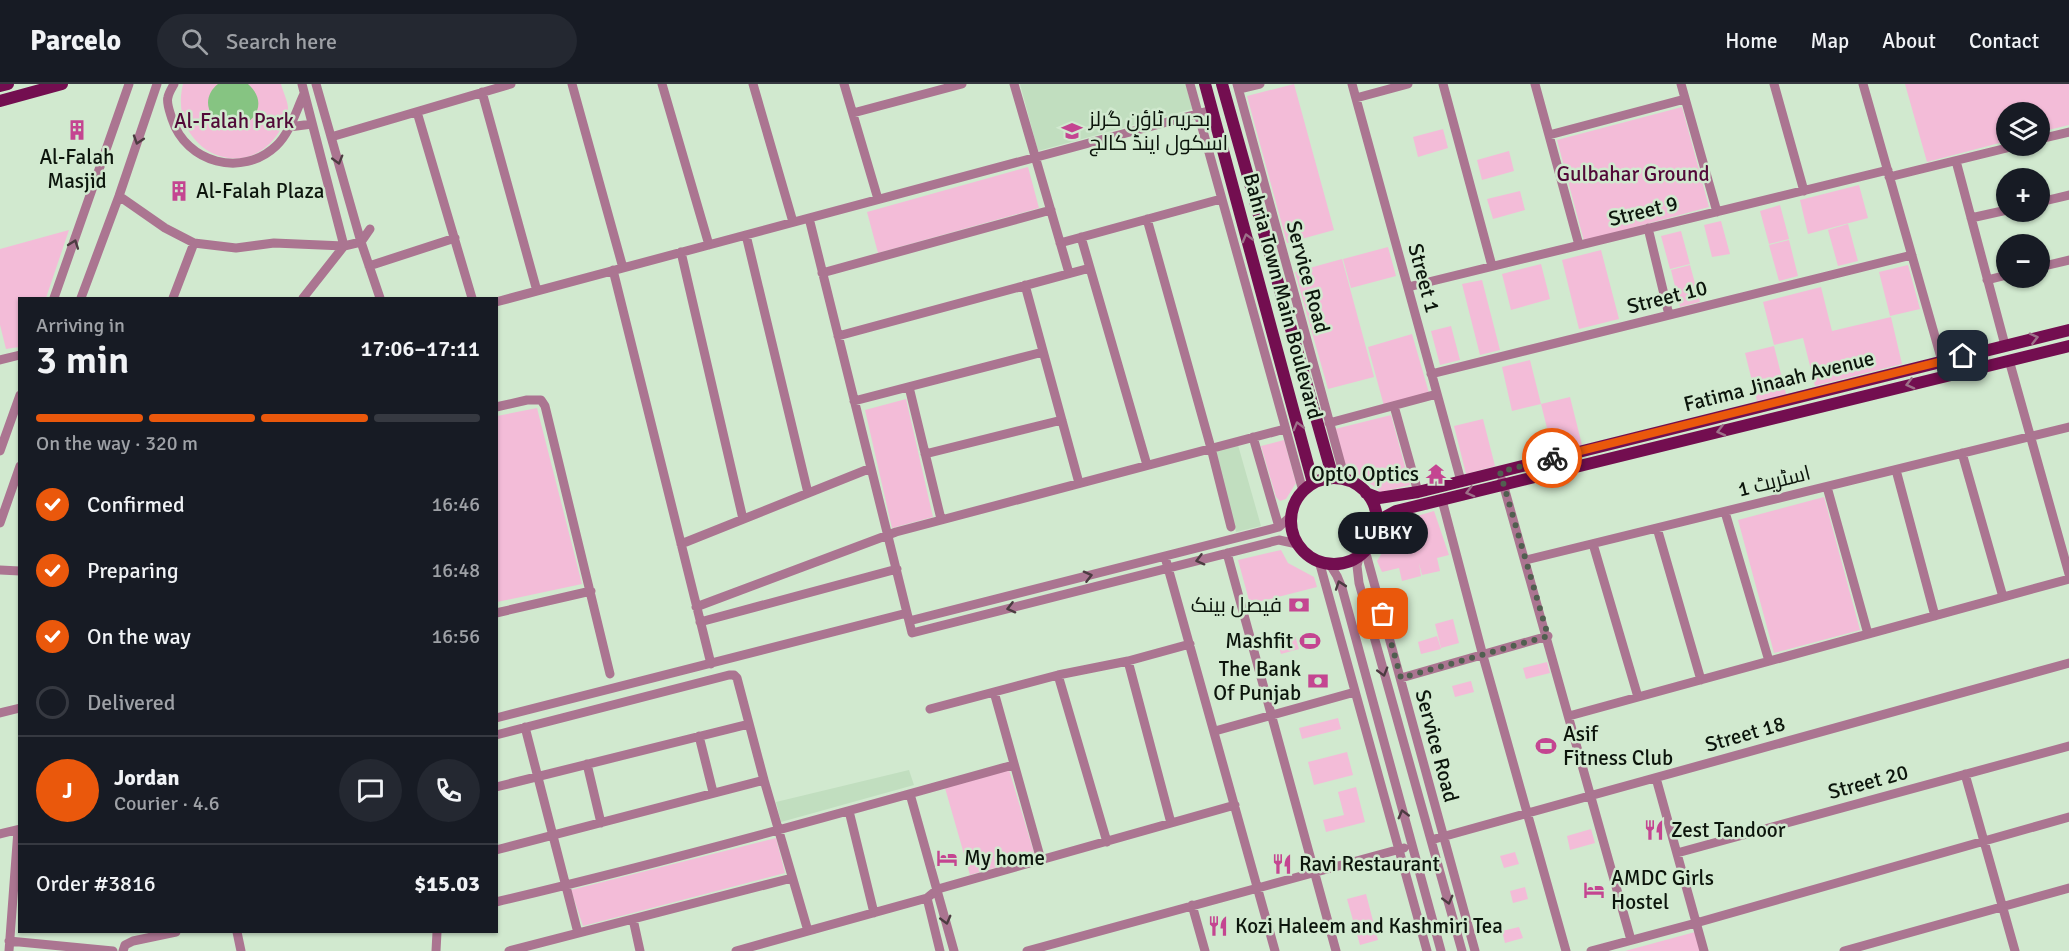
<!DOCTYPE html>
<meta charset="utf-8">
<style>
:root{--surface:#171b24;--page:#242831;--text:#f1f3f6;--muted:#9ea1a6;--line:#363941;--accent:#ea580c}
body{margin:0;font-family:Signika,Cairo,sans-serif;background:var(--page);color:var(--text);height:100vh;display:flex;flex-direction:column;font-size:22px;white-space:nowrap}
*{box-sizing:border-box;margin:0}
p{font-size:20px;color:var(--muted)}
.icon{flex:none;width:33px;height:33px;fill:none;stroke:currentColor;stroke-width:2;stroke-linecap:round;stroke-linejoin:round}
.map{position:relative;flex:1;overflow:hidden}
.side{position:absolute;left:18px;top:213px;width:480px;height:636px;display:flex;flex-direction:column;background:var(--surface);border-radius:0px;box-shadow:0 2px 4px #0004}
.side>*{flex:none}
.tools{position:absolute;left:1996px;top:18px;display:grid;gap:12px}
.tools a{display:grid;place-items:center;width:54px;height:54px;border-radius:50%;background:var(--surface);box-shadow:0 2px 4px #0004;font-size:30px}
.pin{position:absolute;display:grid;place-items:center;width:51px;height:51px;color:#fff;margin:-26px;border-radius:12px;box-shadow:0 3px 9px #0006}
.courier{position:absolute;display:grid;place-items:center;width:60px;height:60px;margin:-30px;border:4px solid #ea580c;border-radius:50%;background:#fff;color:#222;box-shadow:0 2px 8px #0007}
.bubble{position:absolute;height:42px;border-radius:21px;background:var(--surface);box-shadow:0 2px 4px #0004;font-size:20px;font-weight:600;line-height:42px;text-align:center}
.overview em{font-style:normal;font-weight:600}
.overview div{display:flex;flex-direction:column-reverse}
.overview{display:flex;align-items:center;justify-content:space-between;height:102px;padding:0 18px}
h1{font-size:39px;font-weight:600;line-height:45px}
.bar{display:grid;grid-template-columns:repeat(4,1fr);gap:9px 6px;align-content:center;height:72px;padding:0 18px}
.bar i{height:8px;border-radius:4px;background:var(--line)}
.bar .current{background:var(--accent)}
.bar p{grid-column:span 4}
.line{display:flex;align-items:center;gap:15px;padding:0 18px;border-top:2px solid var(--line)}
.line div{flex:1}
.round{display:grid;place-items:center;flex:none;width:63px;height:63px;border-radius:32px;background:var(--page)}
ol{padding:0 18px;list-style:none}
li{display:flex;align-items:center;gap:18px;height:66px}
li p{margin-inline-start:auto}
li .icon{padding:6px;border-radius:50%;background:var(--accent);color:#fff;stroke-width:4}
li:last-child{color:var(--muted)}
li i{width:33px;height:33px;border:3px solid var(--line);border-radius:50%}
header{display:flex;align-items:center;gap:36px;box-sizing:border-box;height:84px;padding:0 30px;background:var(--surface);border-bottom:2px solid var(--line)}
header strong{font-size:28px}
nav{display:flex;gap:33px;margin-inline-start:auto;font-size:21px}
.search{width:420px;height:54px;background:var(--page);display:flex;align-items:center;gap:15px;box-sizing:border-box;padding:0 21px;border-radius:33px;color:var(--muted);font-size:22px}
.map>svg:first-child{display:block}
.built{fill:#c1debf}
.green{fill:#f3bcd8}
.water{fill:#86c482}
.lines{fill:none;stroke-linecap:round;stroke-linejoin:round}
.minor{stroke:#ab7591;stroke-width:9}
.major{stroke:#730e50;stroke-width:12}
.oneway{stroke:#4c3b41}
.oneway2{stroke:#9d7189}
.done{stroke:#515f50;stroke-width:6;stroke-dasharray:0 10.8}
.route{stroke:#ea580c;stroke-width:8}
.labels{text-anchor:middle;stroke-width:5;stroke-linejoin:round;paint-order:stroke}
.poi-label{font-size:21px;fill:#0c150c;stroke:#d1e9cf;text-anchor:start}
.park-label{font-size:21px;fill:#520938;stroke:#d1e9cf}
.street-label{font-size:21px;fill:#0c150c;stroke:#d1e9cf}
</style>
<header>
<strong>Parcelo</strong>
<div class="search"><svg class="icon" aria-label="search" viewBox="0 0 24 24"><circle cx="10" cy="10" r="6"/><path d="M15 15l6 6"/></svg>Search here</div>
<nav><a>Home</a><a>Map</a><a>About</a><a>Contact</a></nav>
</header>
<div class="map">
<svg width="2069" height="867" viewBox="0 0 2069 867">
<rect width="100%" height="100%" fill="#d1e9cf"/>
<path class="built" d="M1020,0H1186L1192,25L1038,67Z
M1238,361L1261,442L1236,448L1215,368Z
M909,686L914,701L781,738L776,718Z"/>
<path class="green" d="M183,0H281C283,8 289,19 288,27C288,34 282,42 279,48C243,104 167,63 183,0Z
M1294,0L1334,146L1287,159L1247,12Z
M1905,0H2069V41L2040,48V28H2007V57L1927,78Z
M1682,23L1709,123L1584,157L1557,56Z
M1443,45L1448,64L1418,73L1413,53Z
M1509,67L1514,87L1482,96L1477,76Z
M1028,83L1039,124L878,169L867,128Z
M1859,101L1868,134L1808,150L1800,116Z
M1520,107L1525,126L1493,135L1487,115Z
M1780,121L1789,155L1769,160L1760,127Z
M1721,137L1730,170L1712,173L1704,141Z
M1848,140L1858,177L1838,182L1828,146Z
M69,146L46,214H20L19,263L6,265L0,241V165Z
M1681,147L1690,180L1670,185L1661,152Z
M1789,156L1798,192L1779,197L1769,161Z
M1388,163L1396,192L1351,204L1343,175Z
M1601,166L1619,235L1579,245L1562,176Z
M1342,175L1374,293L1328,305L1295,188Z
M1541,180L1550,215L1511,226L1502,190Z
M1690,181L1700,218L1680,223L1671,186Z
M1908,181L1920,225L1890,232L1879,188Z
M1482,196L1500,266L1480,271L1462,200Z
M1821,203L1832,247L1891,233L1902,280L1815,302L1803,254L1774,261L1763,218Z
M1451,242L1460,276L1440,281L1431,247Z
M1412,250L1429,309L1384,322L1368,263Z
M1774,262L1786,310L1757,317L1745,269Z
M1530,276L1541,320L1570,313L1582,361L1553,368L1541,320L1512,327L1502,283Z
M906,315L933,433L892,444L865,326Z
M537,324L582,500L497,518V332Z
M1391,331L1410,401L1381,408L1345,380L1335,345Z
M1483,335L1495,382L1466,390L1454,342Z
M1284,356L1296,399L1286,415L1280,417L1276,413L1261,362Z
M1824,413L1860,546L1774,569L1738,436Z
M1434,427L1449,471L1437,474L1440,487L1422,491L1419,479L1421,492L1402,497L1399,484L1382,488L1377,477L1385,464L1393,439Z
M1281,466L1288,479L1314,493L1317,503L1250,520L1238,476Z
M1453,535L1459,559L1441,564L1435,540Z
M1295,552L1299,565L1281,570L1277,557Z
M1437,552L1441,565L1421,570L1418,558Z
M1547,578L1550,589L1526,595L1523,584Z
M1471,597L1474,608L1455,613L1452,602Z
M1338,634L1341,645L1302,655L1299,644Z
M1347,668L1353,691L1314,701L1308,678Z
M1009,686L1035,772L970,791L945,704Z
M1356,703L1365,738L1326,748L1323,736L1344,731L1338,708Z
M1591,745L1595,759L1570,766L1567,752Z
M776,754L785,789L583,842L571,806Z
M1515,768L1519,780L1504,784L1500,772Z
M1525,803L1528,815L1513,819L1510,807Z
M1366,810L1378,856L1360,861L1347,815Z
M1519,843L1523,854L1505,859L1502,847Z
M1695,848L1700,867H1625Z"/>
<path class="water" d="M218,0H248C283,31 219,67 209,25C206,16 210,6 218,0Z"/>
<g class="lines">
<path class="minor" d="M174,0C172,4 169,8 168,13C166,19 170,28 172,35C186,79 242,94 276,62C290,49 296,27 304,10
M302,0L344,162
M316,0L361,158L380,214
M572,0L623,184
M662,0L709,161
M753,0L793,138
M844,0L878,115
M1014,0L1069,189
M1190,0L1303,407
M1237,0L1345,395
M1352,0L1461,397
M1443,0L1492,182
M1535,0L1579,161
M1681,0L1717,128
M1774,0L1804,107
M1863,0L1942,277
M1239,5L1260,0
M482,8L537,207
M1356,14L1408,0
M417,28L472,214
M853,29L962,0
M289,43L312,40
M1549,51L1685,15
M331,53L511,0
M2040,55L2069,48
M1956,77L2005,261
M1889,93L2015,62
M119,112L165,144L194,159L236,164L274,159L344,162L361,158L370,145
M2040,118L2069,111
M809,134L912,549L1271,458L1279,456L1297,460
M1971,134L2007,126
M1147,135L1211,364L1231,443
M1648,144L1669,231
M746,151L808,409
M1081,153L1147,381
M1060,159L1221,115
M681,168L743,435
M369,182L455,154
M2040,183L2069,176
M613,186L711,580
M822,189L1051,126
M1987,196L2007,191
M1025,201L1079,399
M1408,203L1888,86
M54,214L129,0
M81,214L119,112L157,0
M173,214L194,159
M303,214L344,162
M496,218L1212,26
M838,252L1090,184
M0,276L20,271
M2009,276L2069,490
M1431,290L1912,171
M909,303L941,435
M854,317L1043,268
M1394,322L1418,408
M496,323L527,316H541L545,322L610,590
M1329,339L1437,310
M1253,353L1279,443
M0,367L20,311
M1962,369L2003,513
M925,370L1062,336
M1896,386L1935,532
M1502,396L1631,856
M1827,403L1868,550
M1442,416L1483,572L1566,867
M1725,428L1769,577
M0,439L20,382
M1657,444L1701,596
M681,460L871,384
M1593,460L1638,613
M1365,466L1475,867
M1227,469L1336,867
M1360,470L1357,482L1359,499L1462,867
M1165,473L1275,867
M1526,476L2069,343
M1319,477L1427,867
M1329,479L1337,492L1342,504L1441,867
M0,486L20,487
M696,523L896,448L1285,345
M496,529L591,507
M909,537L1279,443L1291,432
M700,538L897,485
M1128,577L1171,739
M1058,591L1107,758
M1401,594L1548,552
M994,608L1041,776
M930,625L1058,591L1128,577L1190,560
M0,629L20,624
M1569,632L2069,495
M496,634L907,529
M525,643L578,849
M1215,647L1355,608
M496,651L729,591H734L737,594L764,696L808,847
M699,652L713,708
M587,680L601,739
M1965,690L2015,867
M1656,694L1704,867
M496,703L749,640
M910,710L954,867
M849,727L874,829
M0,750L20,745
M1431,756L2069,579
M496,766L764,696
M1677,769L2069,662
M927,814L940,867
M496,818C670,777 842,729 1013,681
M1192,821L1205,867
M633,835L640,867
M237,848L241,867
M9,857L113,867
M9,867L18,746
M123,867L125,861L133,857L176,848
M436,867L437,848
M509,867L792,794
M736,867L927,814L938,805L1235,721
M1027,867L1404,764
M1591,867L1696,839L2069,733
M1844,867L2069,804"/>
<path class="major" d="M1205,0L1313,399
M1222,0L1333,394
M0,2L8,0
M0,17L62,0
M1291 437a43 43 0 1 1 86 0a43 43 0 1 1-86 0Z
M1366,409L1379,414L1418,408L2069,246
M1376,442L1385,433L1396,427L2069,262"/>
</g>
<defs><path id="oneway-chevron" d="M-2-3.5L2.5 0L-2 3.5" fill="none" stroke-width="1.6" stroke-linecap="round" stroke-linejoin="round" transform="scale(1.5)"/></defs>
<g class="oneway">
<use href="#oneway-chevron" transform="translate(138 56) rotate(108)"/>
<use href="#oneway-chevron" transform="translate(338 76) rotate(74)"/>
<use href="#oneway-chevron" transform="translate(74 160) rotate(-70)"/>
<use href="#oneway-chevron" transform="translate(1200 476) rotate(165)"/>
<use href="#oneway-chevron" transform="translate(1088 492) rotate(-14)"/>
<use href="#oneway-chevron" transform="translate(1340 501) rotate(-109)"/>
<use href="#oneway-chevron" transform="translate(1011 524) rotate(166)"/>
<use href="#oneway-chevron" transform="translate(1383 588) rotate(74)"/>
<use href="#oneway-chevron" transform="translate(1403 730) rotate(-105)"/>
<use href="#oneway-chevron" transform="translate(1448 816) rotate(75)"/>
<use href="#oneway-chevron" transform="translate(946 836) rotate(75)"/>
</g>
<g class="oneway2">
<use href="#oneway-chevron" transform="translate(1247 154) rotate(-105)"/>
<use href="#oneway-chevron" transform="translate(2034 254) rotate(-14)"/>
<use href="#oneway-chevron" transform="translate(1910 300) rotate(166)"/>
<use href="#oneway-chevron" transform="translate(1298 342) rotate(-105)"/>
<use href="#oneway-chevron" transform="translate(1721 347) rotate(166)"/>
<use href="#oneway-chevron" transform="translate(1470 408) rotate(165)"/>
</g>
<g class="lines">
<path class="done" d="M1383,530L1401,594L1548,552L1500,388L1552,374"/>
<path class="route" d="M1552,374L1963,272"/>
</g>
<defs>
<g id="building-bare" transform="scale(1.62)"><path d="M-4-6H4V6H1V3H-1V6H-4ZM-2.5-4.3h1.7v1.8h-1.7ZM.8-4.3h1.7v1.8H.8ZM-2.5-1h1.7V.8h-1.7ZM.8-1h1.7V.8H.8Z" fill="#c44591" stroke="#d1e9cf" stroke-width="2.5" paint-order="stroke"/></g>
<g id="school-bare" transform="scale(1.62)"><path d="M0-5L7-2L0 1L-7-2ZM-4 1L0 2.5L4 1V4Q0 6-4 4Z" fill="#c44591" stroke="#d1e9cf" stroke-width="2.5" paint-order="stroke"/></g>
<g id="temple-bare" transform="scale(1.62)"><path d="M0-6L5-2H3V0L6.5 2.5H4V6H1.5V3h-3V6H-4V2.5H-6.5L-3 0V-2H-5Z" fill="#c44591" stroke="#d1e9cf" stroke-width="2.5" paint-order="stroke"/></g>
<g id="bank-bare" transform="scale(1.62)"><path d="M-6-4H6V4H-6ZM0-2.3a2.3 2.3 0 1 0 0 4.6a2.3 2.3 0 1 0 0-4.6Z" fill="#c44591" stroke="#d1e9cf" stroke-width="2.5" paint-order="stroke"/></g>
<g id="stadium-bare" transform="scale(1.62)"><path d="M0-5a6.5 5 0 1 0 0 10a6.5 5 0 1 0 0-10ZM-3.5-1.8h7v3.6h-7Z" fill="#c44591" stroke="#d1e9cf" stroke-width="2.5" paint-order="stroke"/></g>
<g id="restaurant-bare" transform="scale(1.62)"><path d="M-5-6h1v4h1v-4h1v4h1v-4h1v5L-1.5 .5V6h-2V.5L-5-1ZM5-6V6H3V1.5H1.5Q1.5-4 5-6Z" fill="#c44591" stroke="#d1e9cf" stroke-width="2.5" paint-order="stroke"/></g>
<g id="hotel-bare" transform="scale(1.62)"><path d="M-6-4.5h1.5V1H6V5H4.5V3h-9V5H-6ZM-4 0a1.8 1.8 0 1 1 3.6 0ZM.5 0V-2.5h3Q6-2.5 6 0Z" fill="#c44591" stroke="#d1e9cf" stroke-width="2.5" paint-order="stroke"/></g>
</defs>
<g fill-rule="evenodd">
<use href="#building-bare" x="77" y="46"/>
<use href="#school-bare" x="1072" y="47"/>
<use href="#building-bare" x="179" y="107"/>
<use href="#temple-bare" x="1436" y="390"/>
<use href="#bank-bare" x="1299" y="521"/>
<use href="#stadium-bare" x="1310" y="557"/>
<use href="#bank-bare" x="1318" y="597"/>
<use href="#stadium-bare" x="1546" y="662"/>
<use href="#restaurant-bare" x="1654" y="746"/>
<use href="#hotel-bare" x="947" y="774"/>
<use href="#restaurant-bare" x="1282" y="780"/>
<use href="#hotel-bare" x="1594" y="806"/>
<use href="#restaurant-bare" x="1218" y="842"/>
</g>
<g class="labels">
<g class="poi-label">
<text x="1089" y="42">بحریہ ٹاؤن گرلز<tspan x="1089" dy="24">اسکول اینڈ کالج</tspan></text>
<text x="77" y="80" text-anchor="middle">Al-Falah<tspan x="77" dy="24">Masjid</tspan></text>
<text x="196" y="114">Al-Falah Plaza</text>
<text x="1419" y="397" text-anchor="end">OptO Optics</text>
<text x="1282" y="528" text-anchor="end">فیصل بینک</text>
<text x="1293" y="564" text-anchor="end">Mashfit</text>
<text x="1301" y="592" text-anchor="end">The Bank<tspan x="1301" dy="24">Of Punjab</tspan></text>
<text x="1563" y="657">Asif<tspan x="1563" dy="24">Fitness Club</tspan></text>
<text x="1671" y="753">Zest Tandoor</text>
<text x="964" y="781">My home</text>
<text x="1299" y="787">Ravi Restaurant</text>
<text x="1611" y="801">AMDC Girls<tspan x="1611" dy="24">Hostel</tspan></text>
<text x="1235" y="849">Kozi Haleem and Kashmiri Tea</text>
</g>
<g class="park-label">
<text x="234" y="44">Al-Falah Park</text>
<text x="1633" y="97">Gulbahar Ground</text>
</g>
<g class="street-label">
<text transform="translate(1643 127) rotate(-14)" y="7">Street 9</text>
<text transform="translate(1308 193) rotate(75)" y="7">Service Road</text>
<text transform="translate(1424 194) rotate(75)" y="7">Street 1</text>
<text transform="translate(1283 212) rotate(75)" y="7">Bahria Town Main Boulevard</text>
<text transform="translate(1667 213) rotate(-14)" y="7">Street 10</text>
<text transform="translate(1779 297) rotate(-14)" y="7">Fatima Jinaah Avenue</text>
<text transform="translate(1774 397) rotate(-14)" y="7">اسٹریٹ 1</text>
<text transform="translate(1745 650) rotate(-16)" y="7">Street 18</text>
<text transform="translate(1437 662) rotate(75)" y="7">Service Road</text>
<text transform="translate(1868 698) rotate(-15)" y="7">Street 20</text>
</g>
</g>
</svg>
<div class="tools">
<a><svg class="icon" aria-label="layers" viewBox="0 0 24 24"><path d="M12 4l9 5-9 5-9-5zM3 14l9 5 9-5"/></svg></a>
<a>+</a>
<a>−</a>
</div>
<div class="pin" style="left:1383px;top:530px;background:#ea580c"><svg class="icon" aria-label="bag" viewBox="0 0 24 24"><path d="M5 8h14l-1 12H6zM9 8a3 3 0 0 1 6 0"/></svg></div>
<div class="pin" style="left:1963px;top:272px;background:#1f2937"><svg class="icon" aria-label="home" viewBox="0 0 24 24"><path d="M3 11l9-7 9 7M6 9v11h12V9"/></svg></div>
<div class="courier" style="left:1552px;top:374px"><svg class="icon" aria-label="bike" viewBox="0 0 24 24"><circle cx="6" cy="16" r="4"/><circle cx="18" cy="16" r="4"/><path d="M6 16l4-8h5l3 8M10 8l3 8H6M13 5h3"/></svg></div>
<div class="bubble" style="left:1338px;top:428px;width:90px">LUBKY</div>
<section class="side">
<div class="overview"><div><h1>3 min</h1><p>Arriving in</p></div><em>17:06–17:11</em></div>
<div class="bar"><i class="current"></i><i class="current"></i><i class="current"></i><i></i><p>On the way · 320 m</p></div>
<ol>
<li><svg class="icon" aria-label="check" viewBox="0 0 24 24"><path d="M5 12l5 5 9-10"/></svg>Confirmed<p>16:46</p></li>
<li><svg class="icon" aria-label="check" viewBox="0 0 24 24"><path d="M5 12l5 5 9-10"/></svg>Preparing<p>16:48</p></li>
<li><svg class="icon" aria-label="check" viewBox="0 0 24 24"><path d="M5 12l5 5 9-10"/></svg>On the way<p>16:56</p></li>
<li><i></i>Delivered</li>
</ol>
<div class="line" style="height:108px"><b class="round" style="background:var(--accent);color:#fff">J</b><div><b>Jordan</b><p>Courier · 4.6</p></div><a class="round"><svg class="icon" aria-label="chat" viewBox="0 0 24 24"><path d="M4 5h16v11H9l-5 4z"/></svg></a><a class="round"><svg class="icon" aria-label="phone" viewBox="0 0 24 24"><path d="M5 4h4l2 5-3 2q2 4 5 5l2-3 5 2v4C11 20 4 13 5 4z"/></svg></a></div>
<div class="line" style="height:78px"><div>Order #3816</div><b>$15.03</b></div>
</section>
</div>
